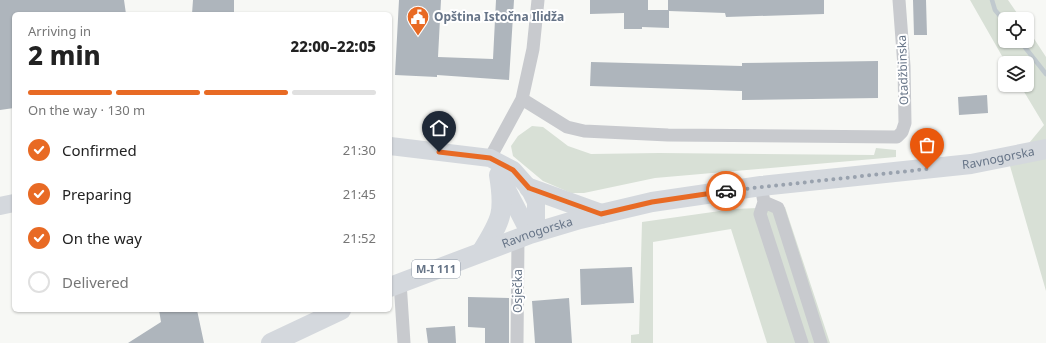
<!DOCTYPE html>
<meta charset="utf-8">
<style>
:root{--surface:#fff;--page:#f6f6f6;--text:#222;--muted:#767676;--line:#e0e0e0;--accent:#e86a24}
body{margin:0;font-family:"Noto Sans",sans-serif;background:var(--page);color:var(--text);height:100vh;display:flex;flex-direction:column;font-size:15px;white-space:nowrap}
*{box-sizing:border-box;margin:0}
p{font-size:13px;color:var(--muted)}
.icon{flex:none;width:22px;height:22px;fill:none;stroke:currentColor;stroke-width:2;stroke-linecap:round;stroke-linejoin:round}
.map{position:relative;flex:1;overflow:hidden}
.side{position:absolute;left:12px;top:12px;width:380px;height:300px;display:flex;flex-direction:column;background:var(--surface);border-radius:6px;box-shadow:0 1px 3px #0004}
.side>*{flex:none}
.buttons{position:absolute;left:998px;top:12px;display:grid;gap:8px}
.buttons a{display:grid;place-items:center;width:36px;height:36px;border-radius:6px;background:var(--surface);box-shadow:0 1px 3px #0004;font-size:20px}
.pin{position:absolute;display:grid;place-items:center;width:34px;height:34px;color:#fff;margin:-41px -17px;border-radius:50% 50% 50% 0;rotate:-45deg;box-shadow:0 0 4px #0007}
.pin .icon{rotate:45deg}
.courier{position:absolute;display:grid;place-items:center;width:40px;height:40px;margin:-20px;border:3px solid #e86a24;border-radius:50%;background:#fff;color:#222;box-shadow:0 1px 5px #0007}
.headline em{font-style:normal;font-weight:800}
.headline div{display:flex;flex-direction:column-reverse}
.headline{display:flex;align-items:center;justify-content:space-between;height:68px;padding:0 16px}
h1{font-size:26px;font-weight:800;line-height:30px}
.bar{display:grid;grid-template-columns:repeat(4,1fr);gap:6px 4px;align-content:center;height:48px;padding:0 16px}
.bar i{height:5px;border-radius:3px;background:var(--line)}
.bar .current{background:var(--accent)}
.bar p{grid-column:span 4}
ol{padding:0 16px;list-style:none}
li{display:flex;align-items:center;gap:12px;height:44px}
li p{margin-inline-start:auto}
li .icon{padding:4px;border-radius:50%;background:var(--accent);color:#fff;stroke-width:4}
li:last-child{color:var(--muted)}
li i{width:22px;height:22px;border:2px solid var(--line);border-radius:50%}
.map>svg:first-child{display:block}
.green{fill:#d8e0d6}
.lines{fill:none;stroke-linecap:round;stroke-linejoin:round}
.stream{stroke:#c0c9ce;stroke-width:4.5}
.building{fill:#aeb5bc}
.street{stroke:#c8cace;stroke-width:13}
.secondary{stroke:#d4d8dd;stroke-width:18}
.primary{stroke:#d4d8dd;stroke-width:20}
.done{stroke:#99a2ae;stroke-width:4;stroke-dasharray:0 7.2}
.route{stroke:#e86a24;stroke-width:5}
.labels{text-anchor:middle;stroke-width:4;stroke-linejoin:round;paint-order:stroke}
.shield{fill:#fff;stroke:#949eab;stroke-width:1}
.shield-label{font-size:11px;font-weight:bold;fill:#667487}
.poi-label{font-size:12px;font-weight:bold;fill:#667487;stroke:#fff;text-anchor:start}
.street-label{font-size:12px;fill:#667487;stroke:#fff}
</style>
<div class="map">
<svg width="1046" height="343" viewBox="0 0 1046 343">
<rect width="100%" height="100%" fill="#f7f8f5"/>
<path class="green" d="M970,0H1008L1021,19H1005V41H1027V28L1046,57V291L1010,166L1044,125L1020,85H1027V63H1006Z
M532,126L543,127L568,146L591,154L659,153L874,155L876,148L896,150V157L655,178L584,193H571L543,181L513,156L511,146L518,136Z
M785,207L830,343H767L731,229L653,242V343H631V335L639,334L642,222L734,209Z"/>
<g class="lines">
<path class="stream" d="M992,0L995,10L1005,22
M1020,41L1046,74"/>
</g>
<path class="building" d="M0,0H124L126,14H14V108L0,110Z
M193,0H234V14H192Z
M399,0H441L438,57L493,59L496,0H514L509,80L437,75V77L395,75Z
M590,0H648V10H668V0H824V14L726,17L725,13L669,11V28L642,27V29H624V13L590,14Z
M913,0H926L927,35H914Z
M878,61V98L742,100V91L590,86L591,62L742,66V63Z
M987,95L988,113L959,115L958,97Z
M632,267L634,303L581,305L580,269Z
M468,297L509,298V343H485V328L468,327Z
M569,298L572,343H535L532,301Z
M159,310H197L204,343H128L161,322Z
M455,326L456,343H428L426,328Z"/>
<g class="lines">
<path class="street" d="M522,99L567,127L584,131L668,135L897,137L902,132L905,123L904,66L899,0
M490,158L522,99L533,49L538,0
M761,186L764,202L778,208L821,343
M764,202L760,214L802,343
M400,282L404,343
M517,343L518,238"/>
<path class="secondary" d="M390,146L490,158L513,170L529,188L536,202V220L530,234
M500,176L530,234
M0,206L14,203"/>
<g class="primary">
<path d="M529,188L601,214"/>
<path d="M482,251C502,219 505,212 499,175"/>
<path id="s1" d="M390,287L530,234L580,219L652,202L761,186L971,164L1046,149"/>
<path d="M271,343L341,310"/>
</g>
</g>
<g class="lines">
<path class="done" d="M726,191L927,169"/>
<path class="route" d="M439,152L490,158L513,170L529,188L601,214L652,202L726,191"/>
</g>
<defs>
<g id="civic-pin" transform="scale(1.15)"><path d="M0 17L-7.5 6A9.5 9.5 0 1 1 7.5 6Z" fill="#e86a24" stroke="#fff"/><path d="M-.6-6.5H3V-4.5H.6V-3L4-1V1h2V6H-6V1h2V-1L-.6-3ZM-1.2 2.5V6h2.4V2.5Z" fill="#fff"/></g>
</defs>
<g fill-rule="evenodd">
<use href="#civic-pin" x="418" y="17"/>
</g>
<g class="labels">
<rect class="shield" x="412" y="260" width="48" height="18" rx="3"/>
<g class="shield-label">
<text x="436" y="273">M-I 111</text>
</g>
<g class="poi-label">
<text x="434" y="21">Opština Istočna Ilidža</text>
</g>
<g class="street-label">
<text transform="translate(903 70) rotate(-92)" y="4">Otadžbinska</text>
<text dy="4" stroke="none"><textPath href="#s1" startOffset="625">Ravnogorska</textPath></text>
<text dy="4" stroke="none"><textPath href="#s1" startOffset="157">Ravnogorska</textPath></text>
<text transform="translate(518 291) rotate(-90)" y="4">Osječka</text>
</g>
</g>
</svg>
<div class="buttons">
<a><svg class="icon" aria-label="locate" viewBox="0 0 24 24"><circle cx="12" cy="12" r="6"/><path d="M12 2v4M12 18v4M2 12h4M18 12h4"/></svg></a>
<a><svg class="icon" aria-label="layers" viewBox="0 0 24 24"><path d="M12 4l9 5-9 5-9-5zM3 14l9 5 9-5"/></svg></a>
</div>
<div class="pin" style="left:927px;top:169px;background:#ea580c"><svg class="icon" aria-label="bag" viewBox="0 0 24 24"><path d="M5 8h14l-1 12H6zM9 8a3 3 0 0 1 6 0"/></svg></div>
<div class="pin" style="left:439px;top:152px;background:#1f2937"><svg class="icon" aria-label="home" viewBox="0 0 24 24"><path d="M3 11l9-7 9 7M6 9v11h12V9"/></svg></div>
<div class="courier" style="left:726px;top:191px"><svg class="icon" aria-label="car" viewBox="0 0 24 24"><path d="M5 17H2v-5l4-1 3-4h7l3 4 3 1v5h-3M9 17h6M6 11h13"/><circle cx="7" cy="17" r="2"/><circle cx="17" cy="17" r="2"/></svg></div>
<section class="side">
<div class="headline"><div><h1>2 min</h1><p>Arriving in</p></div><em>22:00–22:05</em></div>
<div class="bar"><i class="current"></i><i class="current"></i><i class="current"></i><i></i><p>On the way · 130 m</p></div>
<ol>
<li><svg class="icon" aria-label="check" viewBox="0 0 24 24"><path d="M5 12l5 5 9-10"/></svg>Confirmed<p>21:30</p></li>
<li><svg class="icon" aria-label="check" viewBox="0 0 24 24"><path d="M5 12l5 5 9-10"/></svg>Preparing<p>21:45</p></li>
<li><svg class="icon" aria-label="check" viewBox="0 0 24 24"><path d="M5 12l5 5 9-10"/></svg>On the way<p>21:52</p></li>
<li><i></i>Delivered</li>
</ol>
</section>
</div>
